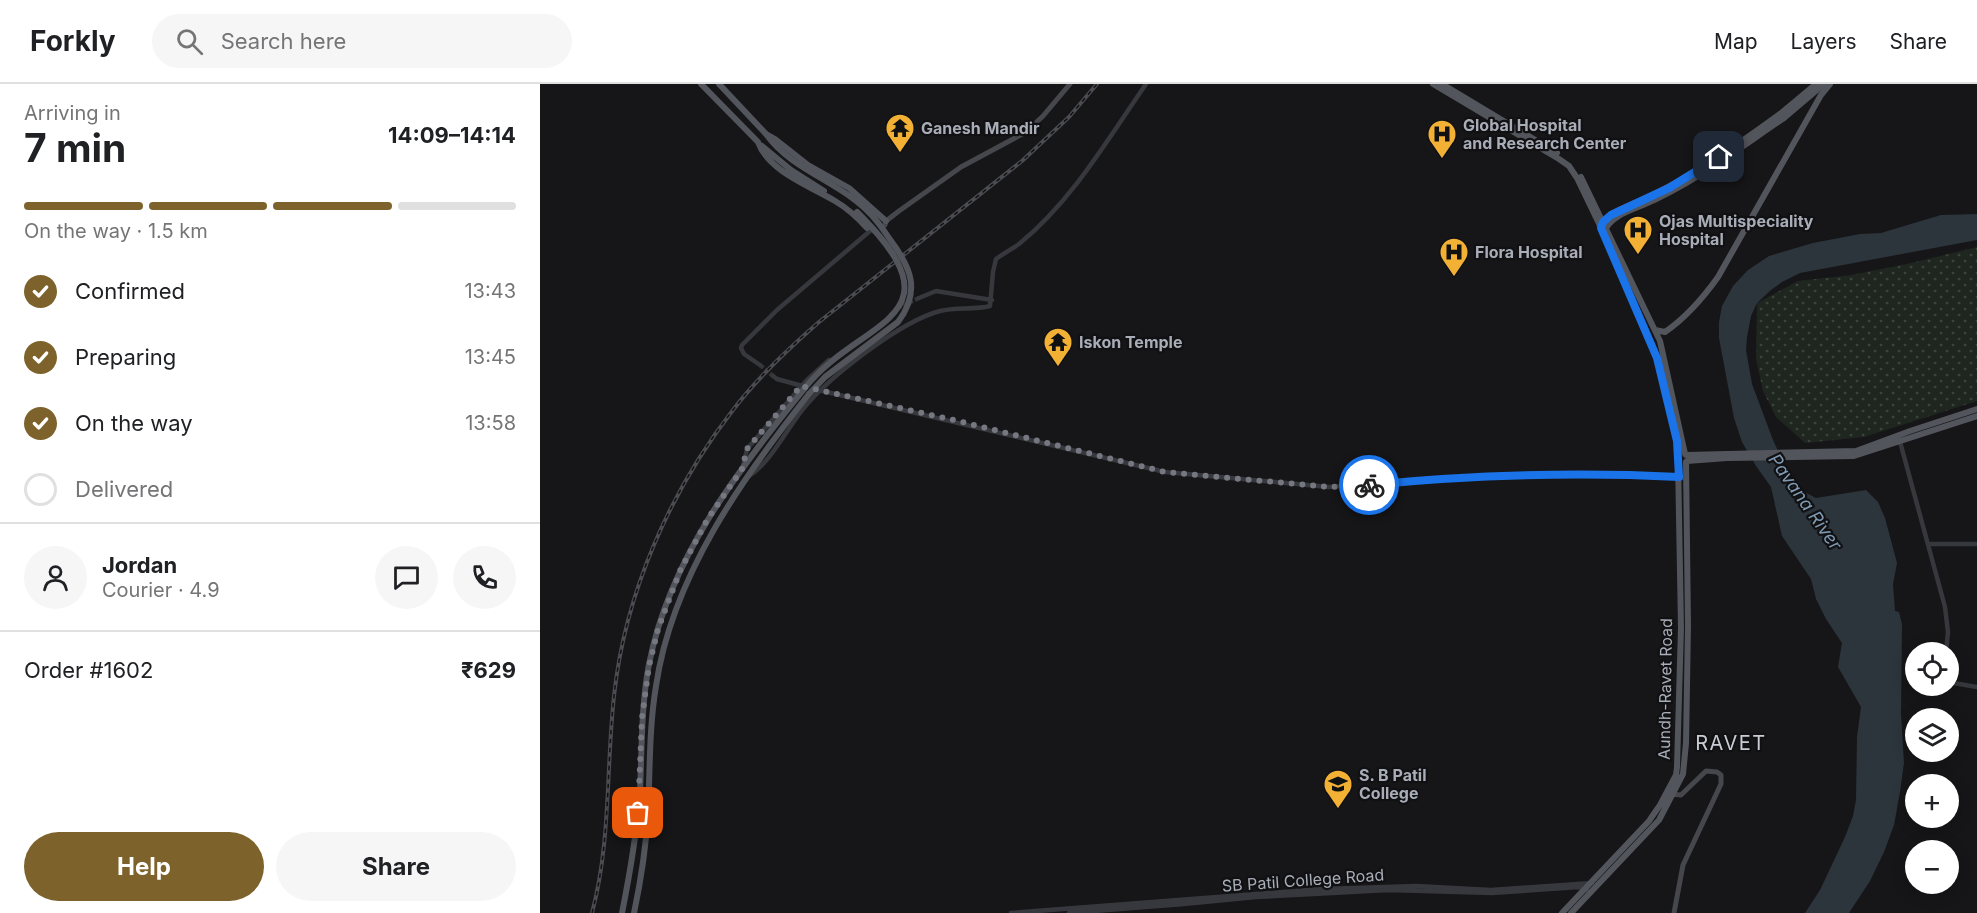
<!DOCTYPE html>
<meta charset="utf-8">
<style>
:root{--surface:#fff;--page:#f6f6f6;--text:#202124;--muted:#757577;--line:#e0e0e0;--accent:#7e622b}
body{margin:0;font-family:Inter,sans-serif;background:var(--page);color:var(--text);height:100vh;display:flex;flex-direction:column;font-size:22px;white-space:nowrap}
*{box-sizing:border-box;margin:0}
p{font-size:20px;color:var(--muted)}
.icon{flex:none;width:33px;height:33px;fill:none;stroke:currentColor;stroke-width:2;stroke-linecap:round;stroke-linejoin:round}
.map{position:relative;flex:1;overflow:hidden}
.side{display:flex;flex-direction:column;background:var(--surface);width:540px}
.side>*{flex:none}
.controls{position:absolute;left:1365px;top:558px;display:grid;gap:12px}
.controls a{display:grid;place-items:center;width:54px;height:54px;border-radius:50%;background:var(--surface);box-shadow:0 3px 15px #0003;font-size:30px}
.pin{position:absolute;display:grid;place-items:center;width:51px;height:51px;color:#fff;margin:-26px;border-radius:12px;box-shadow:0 3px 9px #0006}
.courier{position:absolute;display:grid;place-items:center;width:60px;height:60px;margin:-30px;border:4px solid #1a73e8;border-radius:50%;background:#fff;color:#222;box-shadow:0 2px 8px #0007}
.summary em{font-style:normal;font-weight:700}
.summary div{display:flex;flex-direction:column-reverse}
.summary{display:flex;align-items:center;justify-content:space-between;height:102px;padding:0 24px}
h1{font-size:39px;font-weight:700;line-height:45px}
.bar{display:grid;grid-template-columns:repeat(4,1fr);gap:9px 6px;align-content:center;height:72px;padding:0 24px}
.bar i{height:8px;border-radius:4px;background:var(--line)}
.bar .selected{background:var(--accent)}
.bar p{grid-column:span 4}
.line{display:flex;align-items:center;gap:15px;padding:0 24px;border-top:2px solid var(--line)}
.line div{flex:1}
.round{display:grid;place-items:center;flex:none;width:63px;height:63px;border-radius:32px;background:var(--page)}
ol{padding:0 24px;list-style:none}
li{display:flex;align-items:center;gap:18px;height:66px}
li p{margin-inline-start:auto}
li .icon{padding:6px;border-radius:50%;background:var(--accent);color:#fff;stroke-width:4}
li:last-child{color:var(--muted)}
li i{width:33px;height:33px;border:3px solid var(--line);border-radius:50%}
.action{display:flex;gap:12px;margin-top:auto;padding:12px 24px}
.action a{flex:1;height:69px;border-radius:36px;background:var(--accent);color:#fff;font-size:24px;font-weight:700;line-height:69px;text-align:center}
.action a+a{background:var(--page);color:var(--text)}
header{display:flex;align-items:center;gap:36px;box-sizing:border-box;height:84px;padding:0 30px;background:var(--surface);border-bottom:2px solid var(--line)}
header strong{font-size:28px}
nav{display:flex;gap:33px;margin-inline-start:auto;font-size:21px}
.search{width:420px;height:54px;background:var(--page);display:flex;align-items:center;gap:15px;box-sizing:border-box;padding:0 21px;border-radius:33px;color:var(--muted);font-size:22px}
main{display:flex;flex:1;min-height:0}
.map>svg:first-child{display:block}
.grass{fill:url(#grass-dots)}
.water{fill:#2c353c}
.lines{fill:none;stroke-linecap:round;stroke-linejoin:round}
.tertiary-tunnel{stroke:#333438;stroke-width:4.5;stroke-dasharray:4.5 2;stroke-linecap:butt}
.tertiary{stroke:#37383d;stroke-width:4.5}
.secondary{stroke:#45474d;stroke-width:5}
.primary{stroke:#53555c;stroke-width:6}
.rail-casing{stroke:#4a4c52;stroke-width:4}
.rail{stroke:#111113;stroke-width:1.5;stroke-dasharray:4.5;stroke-linecap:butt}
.primary-bridge{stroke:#53555c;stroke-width:6}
.done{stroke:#757880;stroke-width:6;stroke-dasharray:0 10.8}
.route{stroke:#1a73e8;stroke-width:8}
.labels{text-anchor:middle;stroke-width:4.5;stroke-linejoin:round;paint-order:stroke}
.poi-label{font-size:16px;font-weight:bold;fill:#a8adb8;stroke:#111113;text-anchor:start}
.street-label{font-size:16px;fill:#a8adb8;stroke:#111113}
.water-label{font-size:18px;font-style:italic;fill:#7f9bb3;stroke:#111113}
.quarter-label{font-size:20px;letter-spacing:1.5px;fill:#c9ccd4;stroke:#111113}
</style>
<header>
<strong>Forkly</strong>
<div class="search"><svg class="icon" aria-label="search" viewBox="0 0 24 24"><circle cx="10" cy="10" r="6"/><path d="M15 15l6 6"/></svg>Search here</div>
<nav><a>Map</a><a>Layers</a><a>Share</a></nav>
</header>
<main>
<section class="side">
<div class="summary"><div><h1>7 min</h1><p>Arriving in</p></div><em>14:09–14:14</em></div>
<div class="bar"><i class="selected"></i><i class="selected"></i><i class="selected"></i><i></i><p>On the way · 1.5 km</p></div>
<ol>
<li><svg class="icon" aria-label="check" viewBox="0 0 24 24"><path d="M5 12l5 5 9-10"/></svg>Confirmed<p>13:43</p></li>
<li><svg class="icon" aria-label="check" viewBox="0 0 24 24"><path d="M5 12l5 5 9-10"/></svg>Preparing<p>13:45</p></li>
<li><svg class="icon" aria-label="check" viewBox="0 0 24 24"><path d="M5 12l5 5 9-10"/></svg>On the way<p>13:58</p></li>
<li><i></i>Delivered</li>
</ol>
<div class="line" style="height:108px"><a class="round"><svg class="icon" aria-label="person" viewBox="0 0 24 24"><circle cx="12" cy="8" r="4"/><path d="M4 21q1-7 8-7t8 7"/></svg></a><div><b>Jordan</b><p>Courier · 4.9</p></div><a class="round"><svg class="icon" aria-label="chat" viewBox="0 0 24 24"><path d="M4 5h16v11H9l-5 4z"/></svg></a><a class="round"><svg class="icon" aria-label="phone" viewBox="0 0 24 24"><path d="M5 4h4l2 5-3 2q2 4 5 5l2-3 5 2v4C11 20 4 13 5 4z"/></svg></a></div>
<div class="line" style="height:78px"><div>Order #1602</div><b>₹629</b></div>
<div class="action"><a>Help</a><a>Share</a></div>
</section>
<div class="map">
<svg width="1437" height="829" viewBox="0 0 1437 829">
<defs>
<pattern id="grass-dots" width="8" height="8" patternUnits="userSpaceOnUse" patternTransform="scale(1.5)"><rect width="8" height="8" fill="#1e261f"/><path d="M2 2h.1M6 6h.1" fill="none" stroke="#3c433d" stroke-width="1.8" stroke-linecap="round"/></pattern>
</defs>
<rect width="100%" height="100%" fill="#161618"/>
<path class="grass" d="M1437,163V317L1324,353L1265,359L1236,333L1223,307L1216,275L1217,219L1258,197L1311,191L1367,180Z"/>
<path class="water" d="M1437,130V156L1260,189L1242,198L1231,206L1217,219L1211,232L1207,253L1206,266L1212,300L1233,356L1249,391L1259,405L1276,414L1326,406L1338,418L1345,434L1357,479L1353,500L1355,527L1359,528L1362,540L1361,630L1364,679L1360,708L1354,741L1344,768L1330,797L1309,829H1265L1280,806L1305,753L1313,732L1316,716L1317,653L1321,623L1298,583L1302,559L1286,535L1276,515L1271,495L1242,452L1231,403L1216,382L1202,358L1194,334L1179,254V238L1182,222L1193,202L1208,186L1229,172L1273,159L1320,150L1341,149L1401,131Z"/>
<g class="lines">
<path class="tertiary-tunnel" d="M357,224L379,214
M220,281L233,292"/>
<path class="tertiary" d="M379,214L396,207L452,216
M220,281L204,270L201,264L202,261L237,226L330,147
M233,292L237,295L266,303
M274,305L625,388L789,403L885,396L985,392L1073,391L1145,394
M1359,354L1405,523L1408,548L1406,568
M203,382L207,365L267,296L289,276
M209,392C231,378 246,346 263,325C289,293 361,237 400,227C416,223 434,226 450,222L453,188L456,175C464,169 472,165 479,160C532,117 568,55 606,0
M1389,460H1437
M1408,598L1437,603
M471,829L782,805L876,802L951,806L1052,799
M529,829L644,820L716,813L849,806L952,809L1039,803L1047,806"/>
<path class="secondary" d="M345,141L346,137L359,127L421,83L486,48L503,32L530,0
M1130,710L1141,711L1166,687L1177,688L1181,691V700L1143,781L1134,829"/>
<path class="primary" d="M161,0L218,58C228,87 270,102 295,117C307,124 317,133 327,144
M179,0L226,50L235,55L268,81L309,104L346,137
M893,0L1019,75L1029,82L1037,94L1064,150L1117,274L1137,357L1138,373
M902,0L1017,69
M222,62L251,86L284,107
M1041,93L1120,257L1145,370
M1063,139C1071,127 1089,122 1102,116C1152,93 1196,62 1240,30
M1065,146C1072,132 1089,127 1103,121C1154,99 1198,65 1244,34
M1115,246L1125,248C1147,233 1163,214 1178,193L1281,11L1290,0
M1146,371L1316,367L1370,347L1437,325
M1147,377L1187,374L1314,372L1437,332
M82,829C90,789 97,748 100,707C102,665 101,622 109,580C130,474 197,387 264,305
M94,829C101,796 106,763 108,729C110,687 109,644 116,602C132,493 202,394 269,310
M1022,829L1109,737L1120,721L1136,691L1137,683L1141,544L1138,376
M1031,829L1119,736L1143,690L1146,659L1148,542L1146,378"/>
<g class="rail-casing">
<path id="rail" d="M52,829C71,758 66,685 74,612C85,509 130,407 193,326C218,293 248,265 279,238L482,77L529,33L557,0"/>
</g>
<use href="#rail" class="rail"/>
<path class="primary-bridge" d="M1240,30L1276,0
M1244,34L1284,0
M226,50C249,82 285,93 315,116C329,126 340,140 349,154C370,182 382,206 358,238L285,293L269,310
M264,305C319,234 427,237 317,128"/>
</g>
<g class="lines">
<path class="done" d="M98,729L102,634L109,582L118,545L140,487L167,436L202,385L207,365L261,302L418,337L625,388L789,403L829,401"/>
<path class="route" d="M829,401C932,391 1036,388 1139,393L1137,357L1117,274L1061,144L1063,138L1071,131L1129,104L1179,73"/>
</g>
<defs>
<g id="temple-pin" transform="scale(1.5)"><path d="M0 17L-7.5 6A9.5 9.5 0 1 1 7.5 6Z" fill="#f2b134" stroke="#111113"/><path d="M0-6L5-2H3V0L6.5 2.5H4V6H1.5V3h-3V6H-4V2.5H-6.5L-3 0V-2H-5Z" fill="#111"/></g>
<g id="hospital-pin" transform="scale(1.5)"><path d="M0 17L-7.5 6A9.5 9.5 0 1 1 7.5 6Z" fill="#f2b134" stroke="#111113"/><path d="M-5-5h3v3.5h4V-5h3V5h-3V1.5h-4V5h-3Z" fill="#111"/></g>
<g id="university-pin" transform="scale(1.5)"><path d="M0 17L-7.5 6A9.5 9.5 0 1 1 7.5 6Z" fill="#f2b134" stroke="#111113"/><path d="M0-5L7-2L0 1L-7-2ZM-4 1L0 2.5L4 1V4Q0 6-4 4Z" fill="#111"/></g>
</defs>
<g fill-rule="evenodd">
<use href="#temple-pin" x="360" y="44"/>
<use href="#hospital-pin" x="902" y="50"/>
<use href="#hospital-pin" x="1098" y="146"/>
<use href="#hospital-pin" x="914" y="168"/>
<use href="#temple-pin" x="518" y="258"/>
<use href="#university-pin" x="798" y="700"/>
</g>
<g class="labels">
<g class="poi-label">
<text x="923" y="47">Global Hospital<tspan x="923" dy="18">and Research Center</tspan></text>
<text x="381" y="50">Ganesh Mandir</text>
<text x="1119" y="143">Ojas Multispeciality<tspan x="1119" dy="18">Hospital</tspan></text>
<text x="935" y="174">Flora Hospital</text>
<text x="539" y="264">Iskon Temple</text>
<text x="819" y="697">S. B Patil<tspan x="819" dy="18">College</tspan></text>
</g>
<g class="street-label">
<text transform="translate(1125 605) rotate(-89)" y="6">Aundh-Ravet Road</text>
<text transform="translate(763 796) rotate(-4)" y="6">SB Patil College Road</text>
</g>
<g class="water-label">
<text transform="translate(1265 418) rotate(55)" y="6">Pavana River</text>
</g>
<g class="quarter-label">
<text x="1191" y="666">RAVET</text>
</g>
</g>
</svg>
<div class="controls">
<a><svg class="icon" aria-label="locate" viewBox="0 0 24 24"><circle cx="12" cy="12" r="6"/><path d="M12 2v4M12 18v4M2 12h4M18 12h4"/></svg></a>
<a><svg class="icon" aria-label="layers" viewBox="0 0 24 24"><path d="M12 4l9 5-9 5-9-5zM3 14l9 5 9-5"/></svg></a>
<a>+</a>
<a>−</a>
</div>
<div class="pin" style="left:98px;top:729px;background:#ea580c"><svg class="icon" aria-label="bag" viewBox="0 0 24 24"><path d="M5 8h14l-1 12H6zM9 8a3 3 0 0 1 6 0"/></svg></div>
<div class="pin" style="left:1179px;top:73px;background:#1f2937"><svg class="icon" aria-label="home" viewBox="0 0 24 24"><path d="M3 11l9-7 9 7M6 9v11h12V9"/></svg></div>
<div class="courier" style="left:829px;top:401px"><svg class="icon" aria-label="bike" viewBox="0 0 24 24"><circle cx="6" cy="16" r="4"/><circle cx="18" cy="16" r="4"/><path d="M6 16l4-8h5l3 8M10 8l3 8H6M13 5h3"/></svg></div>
</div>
</main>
